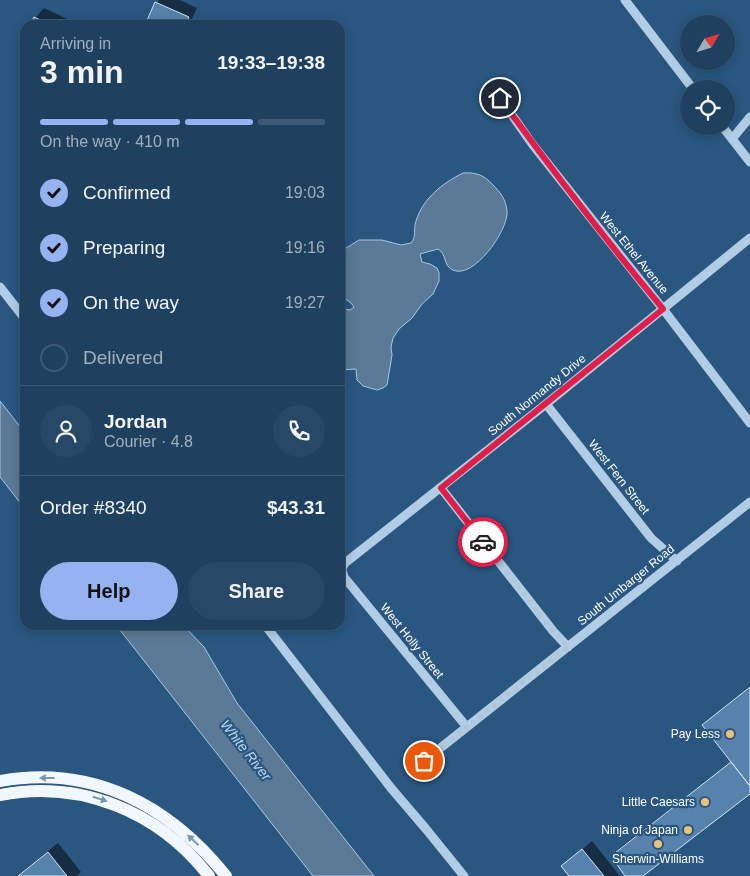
<!DOCTYPE html>
<meta charset="utf-8">
<style>
:root{--surface:#1f4160;--page:#274866;--text:#f1f3f6;--muted:#a1afbd;--line:#3c5a75;--accent:#95b2f1}
body{margin:0;font-family:Arial,sans-serif;background:var(--page);color:var(--text);height:100vh;display:flex;flex-direction:column;font-size:19px;white-space:nowrap}
*{box-sizing:border-box;margin:0}
p{font-size:16px;color:var(--muted)}
.icon{flex:none;width:28px;height:28px;fill:none;stroke:currentColor;stroke-width:2;stroke-linecap:round;stroke-linejoin:round}
.map{position:relative;flex:1;overflow:hidden}
.details{position:absolute;left:20px;top:20px;width:325px;height:610px;display:flex;flex-direction:column;background:var(--surface);border-radius:15px;box-shadow:0 2px 12px #0003,0 0 0 1px var(--line)}
.details>*{flex:none}
.needle{width:32px;rotate:52deg}
.tools{position:absolute;left:680px;top:15px;display:grid;gap:10px}
.tools a{display:grid;place-items:center;width:55px;height:55px;border-radius:50%;background:var(--surface);box-shadow:0 2px 12px #0003,0 0 0 1px var(--line);font-size:25px}
.pin{position:absolute;display:grid;place-items:center;width:42px;height:42px;color:#fff;margin:-21px;border:2px solid #fff;border-radius:50%;box-shadow:0 1px 5px #0007}
.courier{position:absolute;display:grid;place-items:center;width:50px;height:50px;margin:-25px;border:4px solid #e11d48;border-radius:50%;background:#fff;color:#222;box-shadow:0 1px 6px #0007}
.summary em{font-style:normal;font-weight:700}
.summary div{display:flex;flex-direction:column-reverse}
.summary{display:flex;align-items:center;justify-content:space-between;height:85px;padding:0 20px}
h1{font-size:32px;font-weight:700;line-height:38px}
.bar{display:grid;grid-template-columns:repeat(4,1fr);gap:8px 5px;align-content:center;height:60px;padding:0 20px}
.bar i{height:6px;border-radius:4px;background:var(--line)}
.bar .selected{background:var(--accent)}
.bar p{grid-column:span 4}
.line{display:flex;align-items:center;gap:12px;padding:0 20px;border-top:1px solid var(--line)}
.line div{flex:1}
.round{display:grid;place-items:center;flex:none;width:52px;height:52px;border-radius:26px;background:var(--page)}
ol{padding:0 20px;list-style:none}
li{display:flex;align-items:center;gap:15px;height:55px}
li p{margin-inline-start:auto}
li .icon{padding:5px;border-radius:50%;background:var(--accent);color:#111;stroke-width:4}
li:last-child{color:var(--muted)}
li i{width:28px;height:28px;border:2px solid var(--line);border-radius:50%}
.button{display:flex;gap:10px;margin-top:auto;padding:10px 20px}
.button a{flex:1;height:58px;border-radius:30px;background:var(--accent);color:#111;font-size:20px;font-weight:700;line-height:58px;text-align:center}
.button a+a{background:var(--page);color:var(--text)}
.map>svg:first-child{display:block}
.water{fill:#5b7a97;stroke:#a6c9e6}
.shadow{fill:#0007}
.building{fill:#5682ab;stroke:#d4e6f5}
.lines{fill:none;stroke-linecap:round;stroke-linejoin:round}
.minor{stroke:#b1cde5;stroke-width:9}
.major{stroke:#f2f7fd;stroke-width:12}
.oneway{fill:#7997b2}
.done{stroke:#b4c4d3;stroke-width:5;stroke-dasharray:0 9}
.route{stroke:#e11d48;stroke-width:6}
.poi-dot{fill:#ecc179;stroke:#295780;stroke-width:2}
.labels{text-anchor:middle;stroke-width:4.5;stroke-linejoin:round;paint-order:stroke}
.street-label{font-size:12px;fill:#fff;stroke:#295780}
.poi-label{font-size:12px;fill:#fff;stroke:#295780;text-anchor:end}
.water-label{font-size:14px;font-style:italic;fill:#bdd7ed;stroke:#295780}
</style>
<div class="map">
<svg width="750" height="876" viewBox="0 0 750 876">
<rect width="100%" height="100%" fill="#295780"/>
<path class="water" d="M463,173C476,172 484,175 493,185C501,193 506,200 507,211C509,230 473,280 453,270C443,266 447,254 438,249L420,254L422,262L430,264L437,268L439,273V281L433,294L422,304L412,318L399,329L393,338L391,347L392,355L387,385L383,388L377,390L363,386L357,380L356,369L340,370V308L350,310L354,307L351,303L340,295V252L359,240H382L401,245L411,243C417,236 413,229 416,221C423,198 443,183 463,173Z
M0,401L25,433V509L0,477Z
M116,625H183L204,647L237,703L374,876H313Z"/>
<path class="shadow" d="M159,0H180L197,8L189,25H146Z
M44,8L80,25H31L35,18Z
M25,39V50L21,48Z
M750,686V792L641,876H626L612,856L621,847L732,761L704,725Z
M592,841L620,876H570L563,866Z
M58,843L81,872L77,876H17Z"/>
<path class="building" d="M155,2L189,17L185,25H145Z
M34,17L51,25H30Z
M750,687V786L702,725Z
M731,762L750,786V794L643,876H625L611,856Z
M582,849L604,876H569L561,866Z
M48,852L67,876H18Z"/>
<g class="lines">
<path class="minor" d="M625,0L693,89
M500,98L533,145L663,309L750,423
M722,126L750,162
M732,139L750,117
M0,287L25,319
M546,404L651,538L677,561
M441,488L553,631L568,647
M342,570L344,577L466,726
M340,571L345,563L546,404L750,238
M265,625L391,788L426,829L464,876
M424,761L750,502"/>
<path class="major" d="M0,781C92,764 169,805 226,876
M0,795C81,779 159,812 209,876"/>
</g>
<defs><path id="oneway-solid" d="M-6-.8H1V-3.2L6.5 0L1 3.2V.8H-6Z" transform="scale(1.25)"/></defs>
<g class="oneway">
<use href="#oneway-solid" transform="translate(47 778) rotate(180)"/>
<use href="#oneway-solid" transform="translate(100 799) rotate(17)"/>
<use href="#oneway-solid" transform="translate(193 840) rotate(-137)"/>
</g>
<g class="lines">
<path class="done" d="M424,761L568,647L553,631L483,542"/>
<path class="route" d="M483,542L441,488L663,309C606,240 552,170 500,98"/>
</g>
<g class="poi-dot">
<circle cx="730" cy="734" r="5"/>
<circle cx="705" cy="802" r="5"/>
<circle cx="688" cy="830" r="5"/>
<circle cx="658" cy="844" r="5"/>
</g>
<g class="labels">
<g class="street-label">
<text transform="translate(634 253) rotate(51)" y="4">West Ethel Avenue</text>
<text transform="translate(537 395) rotate(-39)" y="4">South Normandy Drive</text>
<text transform="translate(619 477) rotate(52)" y="4">West Fern Street</text>
<text transform="translate(626 585) rotate(-39)" y="4">South Umbarger Road</text>
<text transform="translate(412 641) rotate(51)" y="4">West Holly Street</text>
</g>
<g class="poi-label">
<text x="720" y="738">Pay Less</text>
<text x="695" y="806">Little Caesars</text>
<text x="678" y="834">Ninja of Japan</text>
<text x="658" y="863" text-anchor="middle">Sherwin-Williams</text>
</g>
<g class="water-label">
<text transform="translate(246 750) rotate(52)" y="5">White River</text>
</g>
</g>
</svg>
<div class="tools">
<a><svg class="needle" viewBox="-14 -14 28 28"><path d="M0-13l5 13h-10z" fill="#e53935"/><path d="M0 13l5-13h-10z" fill="#a1afbd"/></svg></a>
<a><svg class="icon" aria-label="locate" viewBox="0 0 24 24"><circle cx="12" cy="12" r="6"/><path d="M12 2v4M12 18v4M2 12h4M18 12h4"/></svg></a>
</div>
<div class="pin" style="left:424px;top:761px;background:#ea580c"><svg class="icon" aria-label="bag" viewBox="0 0 24 24"><path d="M5 8h14l-1 12H6zM9 8a3 3 0 0 1 6 0"/></svg></div>
<div class="pin" style="left:500px;top:98px;background:#1f2937"><svg class="icon" aria-label="home" viewBox="0 0 24 24"><path d="M3 11l9-7 9 7M6 9v11h12V9"/></svg></div>
<div class="courier" style="left:483px;top:542px"><svg class="icon" aria-label="car" viewBox="0 0 24 24"><path d="M5 17H2v-5l4-1 3-4h7l3 4 3 1v5h-3M9 17h6M6 11h13"/><circle cx="7" cy="17" r="2"/><circle cx="17" cy="17" r="2"/></svg></div>
<section class="details">
<div class="summary"><div><h1>3 min</h1><p>Arriving in</p></div><em>19:33–19:38</em></div>
<div class="bar"><i class="selected"></i><i class="selected"></i><i class="selected"></i><i></i><p>On the way · 410 m</p></div>
<ol>
<li><svg class="icon" aria-label="check" viewBox="0 0 24 24"><path d="M5 12l5 5 9-10"/></svg>Confirmed<p>19:03</p></li>
<li><svg class="icon" aria-label="check" viewBox="0 0 24 24"><path d="M5 12l5 5 9-10"/></svg>Preparing<p>19:16</p></li>
<li><svg class="icon" aria-label="check" viewBox="0 0 24 24"><path d="M5 12l5 5 9-10"/></svg>On the way<p>19:27</p></li>
<li><i></i>Delivered</li>
</ol>
<div class="line" style="height:90px"><a class="round"><svg class="icon" aria-label="person" viewBox="0 0 24 24"><circle cx="12" cy="8" r="4"/><path d="M4 21q1-7 8-7t8 7"/></svg></a><div><b>Jordan</b><p>Courier · 4.8</p></div><a class="round"><svg class="icon" aria-label="phone" viewBox="0 0 24 24"><path d="M5 4h4l2 5-3 2q2 4 5 5l2-3 5 2v4C11 20 4 13 5 4z"/></svg></a></div>
<div class="line" style="height:65px"><div>Order #8340</div><b>$43.31</b></div>
<div class="button"><a>Help</a><a>Share</a></div>
</section>
</div>
